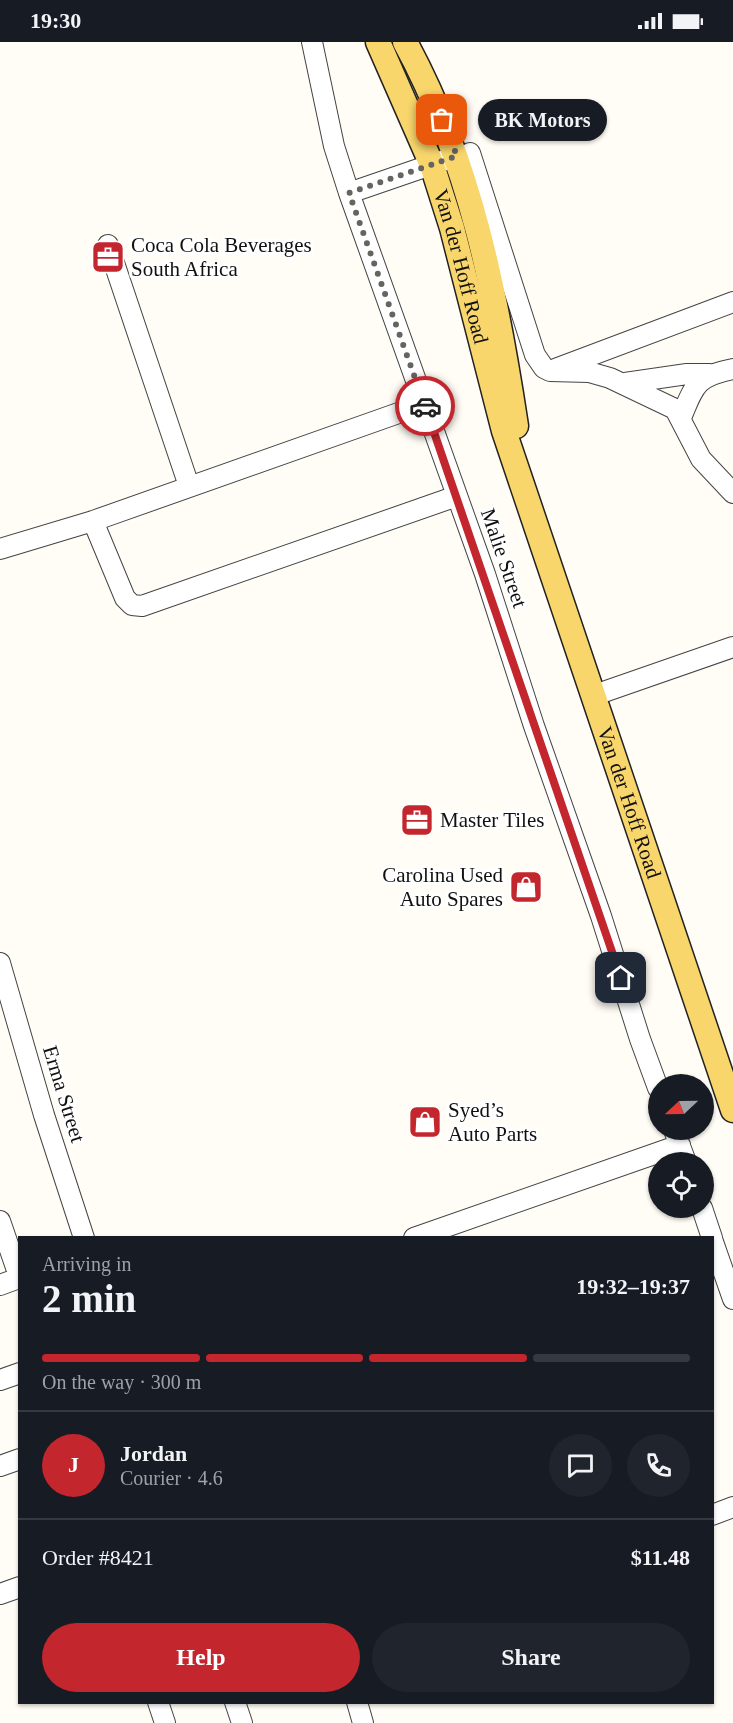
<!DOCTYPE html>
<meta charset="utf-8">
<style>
:root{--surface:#171b24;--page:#20242c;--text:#f1f3f6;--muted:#9ea1a6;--line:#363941;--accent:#c4262e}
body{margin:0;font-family:"Times New Roman",serif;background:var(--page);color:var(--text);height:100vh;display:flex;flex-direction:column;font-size:22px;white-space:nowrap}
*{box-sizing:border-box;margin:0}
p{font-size:20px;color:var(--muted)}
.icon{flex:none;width:33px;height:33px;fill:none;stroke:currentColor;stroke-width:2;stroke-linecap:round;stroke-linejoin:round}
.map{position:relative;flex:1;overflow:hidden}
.sheet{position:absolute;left:18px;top:1194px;width:696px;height:468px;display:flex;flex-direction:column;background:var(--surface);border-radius:0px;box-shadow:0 2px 4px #0004}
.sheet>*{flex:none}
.needle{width:39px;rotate:248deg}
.fabs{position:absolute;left:648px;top:1032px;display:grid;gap:12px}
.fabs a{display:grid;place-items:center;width:66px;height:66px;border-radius:50%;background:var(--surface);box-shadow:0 2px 4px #0004;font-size:30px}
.pin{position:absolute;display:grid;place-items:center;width:51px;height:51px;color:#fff;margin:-26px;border-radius:12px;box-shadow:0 3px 9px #0006}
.courier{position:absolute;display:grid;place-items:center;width:60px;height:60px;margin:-30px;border:4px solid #c4262e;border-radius:50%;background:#fff;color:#222;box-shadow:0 2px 8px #0007}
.bubble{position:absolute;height:42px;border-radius:21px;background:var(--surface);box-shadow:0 2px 4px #0004;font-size:20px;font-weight:800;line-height:42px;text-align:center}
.headline em{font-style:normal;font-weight:800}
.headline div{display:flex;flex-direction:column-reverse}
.headline{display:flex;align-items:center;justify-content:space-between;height:102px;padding:0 24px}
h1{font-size:39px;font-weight:800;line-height:45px}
.bar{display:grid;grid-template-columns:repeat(4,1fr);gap:9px 6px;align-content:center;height:72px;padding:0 24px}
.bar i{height:8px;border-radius:4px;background:var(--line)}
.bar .selected{background:var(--accent)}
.bar p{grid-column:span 4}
.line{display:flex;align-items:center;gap:15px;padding:0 24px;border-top:2px solid var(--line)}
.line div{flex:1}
.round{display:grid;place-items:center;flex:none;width:63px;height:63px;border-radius:32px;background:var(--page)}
.cta{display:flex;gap:12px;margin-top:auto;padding:12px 24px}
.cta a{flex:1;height:69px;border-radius:36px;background:var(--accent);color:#fff;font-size:24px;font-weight:800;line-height:69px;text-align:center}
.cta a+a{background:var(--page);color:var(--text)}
.status{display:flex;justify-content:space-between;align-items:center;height:42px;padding:0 30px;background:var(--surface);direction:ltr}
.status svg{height:16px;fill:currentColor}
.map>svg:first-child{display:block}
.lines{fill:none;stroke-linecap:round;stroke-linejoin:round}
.minor-casing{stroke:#444;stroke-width:22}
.major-casing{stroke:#222;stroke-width:27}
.minor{stroke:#fff;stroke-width:20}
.major{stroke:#f9d66b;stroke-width:24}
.done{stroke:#646461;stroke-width:6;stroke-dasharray:0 10.8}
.route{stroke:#c4262e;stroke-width:8}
.labels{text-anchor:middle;stroke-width:6;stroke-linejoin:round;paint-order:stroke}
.poi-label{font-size:21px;fill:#111;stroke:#fff;text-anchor:start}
.street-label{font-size:21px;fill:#111;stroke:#fff}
</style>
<div class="status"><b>19:30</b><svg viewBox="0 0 49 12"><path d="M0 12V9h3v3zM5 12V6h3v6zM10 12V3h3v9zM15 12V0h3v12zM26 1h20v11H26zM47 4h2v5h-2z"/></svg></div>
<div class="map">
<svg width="733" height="1681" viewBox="0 0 733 1681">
<rect width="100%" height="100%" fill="#fffdf5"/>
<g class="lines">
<g class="minor-casing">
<path id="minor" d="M312,0L334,104L349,151L485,532L534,684L601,874L640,997L658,1046
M470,111L535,313L544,326L550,329L589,330L610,336L675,367L701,417L733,451
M349,151L445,118
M108,203L189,444
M555,327L733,260
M625,341L687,332H710
M681,376C694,344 696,334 733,327
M93,479L125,556L132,563L142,564L457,454
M0,507L93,479L424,362
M592,654L733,605
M0,921L44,1073L84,1196
M674,1088L686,1120
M702,1166L712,1196
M0,1179L20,1237
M414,1196L680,1103
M712,1197L733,1257
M0,1243L19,1236
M0,1338L20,1331
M0,1424L20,1417
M712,1473L733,1465
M0,1552L20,1545
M158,1660L165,1681
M235,1660L242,1681
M357,1660L363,1681"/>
</g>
<g class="major-casing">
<g id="major">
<path id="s1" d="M378,0L432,123L452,186L504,389L733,1068"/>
<path d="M405,0C470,119 496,251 516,384"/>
</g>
</g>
<use href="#minor" class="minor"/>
<use href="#major" class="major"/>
</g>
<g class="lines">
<path class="done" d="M425,364L349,151L457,114L442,78"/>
<path class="route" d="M425,364L621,936"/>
</g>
<defs>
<g id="office-square" transform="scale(1.725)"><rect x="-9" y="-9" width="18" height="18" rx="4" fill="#c4262e" stroke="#fff"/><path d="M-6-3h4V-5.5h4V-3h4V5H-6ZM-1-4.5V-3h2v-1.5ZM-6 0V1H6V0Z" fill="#fff"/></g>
<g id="shop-square" transform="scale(1.725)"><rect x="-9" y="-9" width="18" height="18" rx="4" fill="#c4262e" stroke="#fff"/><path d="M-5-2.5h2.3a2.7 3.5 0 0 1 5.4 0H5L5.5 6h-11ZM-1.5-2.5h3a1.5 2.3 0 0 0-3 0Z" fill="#fff"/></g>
</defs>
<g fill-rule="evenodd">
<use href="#office-square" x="108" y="215"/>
<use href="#office-square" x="417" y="778"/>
<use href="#shop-square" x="526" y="845"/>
<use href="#shop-square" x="425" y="1080"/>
</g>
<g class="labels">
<g class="poi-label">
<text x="131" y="210">Coca Cola Beverages<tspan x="131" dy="24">South Africa</tspan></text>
<text x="440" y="785">Master Tiles</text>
<text x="503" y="840" text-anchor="end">Carolina Used<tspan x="503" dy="24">Auto Spares</tspan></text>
<text x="448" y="1075">Syed’s<tspan x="448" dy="24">Auto Parts</tspan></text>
</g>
<g class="street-label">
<text dy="7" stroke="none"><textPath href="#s1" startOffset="240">Van der Hoff Road</textPath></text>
<text transform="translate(504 516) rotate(71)" y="7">Malie Street</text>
<text dy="7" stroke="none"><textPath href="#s1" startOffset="802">Van der Hoff Road</textPath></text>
<text transform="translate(64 1052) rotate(73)" y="7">Erma Street</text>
</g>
</g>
</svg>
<div class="fabs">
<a><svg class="needle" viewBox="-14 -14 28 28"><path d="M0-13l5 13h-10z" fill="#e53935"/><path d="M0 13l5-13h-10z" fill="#9ea1a6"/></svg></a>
<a><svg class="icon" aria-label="locate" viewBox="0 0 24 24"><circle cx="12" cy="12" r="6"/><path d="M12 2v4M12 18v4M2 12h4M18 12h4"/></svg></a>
</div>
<div class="pin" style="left:442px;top:78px;background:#ea580c"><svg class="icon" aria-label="bag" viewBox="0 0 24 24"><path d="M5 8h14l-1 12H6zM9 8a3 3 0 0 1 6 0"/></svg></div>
<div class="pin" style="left:621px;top:936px;background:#1f2937"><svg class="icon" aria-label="home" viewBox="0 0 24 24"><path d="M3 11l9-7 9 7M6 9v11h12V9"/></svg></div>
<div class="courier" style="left:425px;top:364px"><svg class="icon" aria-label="car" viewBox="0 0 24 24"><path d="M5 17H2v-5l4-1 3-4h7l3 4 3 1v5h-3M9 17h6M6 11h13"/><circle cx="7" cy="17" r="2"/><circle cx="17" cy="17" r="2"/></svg></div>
<div class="bubble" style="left:478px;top:57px;width:129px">BK Motors</div>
<section class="sheet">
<div class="headline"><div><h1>2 min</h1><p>Arriving in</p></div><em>19:32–19:37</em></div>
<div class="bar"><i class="selected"></i><i class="selected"></i><i class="selected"></i><i></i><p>On the way · 300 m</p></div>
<div class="line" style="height:108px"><b class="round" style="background:var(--accent);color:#fff">J</b><div><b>Jordan</b><p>Courier · 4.6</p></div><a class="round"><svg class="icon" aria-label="chat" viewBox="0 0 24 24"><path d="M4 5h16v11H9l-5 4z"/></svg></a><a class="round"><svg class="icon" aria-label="phone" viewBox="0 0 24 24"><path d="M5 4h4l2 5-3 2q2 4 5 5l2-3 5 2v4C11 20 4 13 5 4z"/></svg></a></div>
<div class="line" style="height:78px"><div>Order #8421</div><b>$11.48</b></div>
<div class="cta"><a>Help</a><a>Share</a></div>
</section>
</div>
